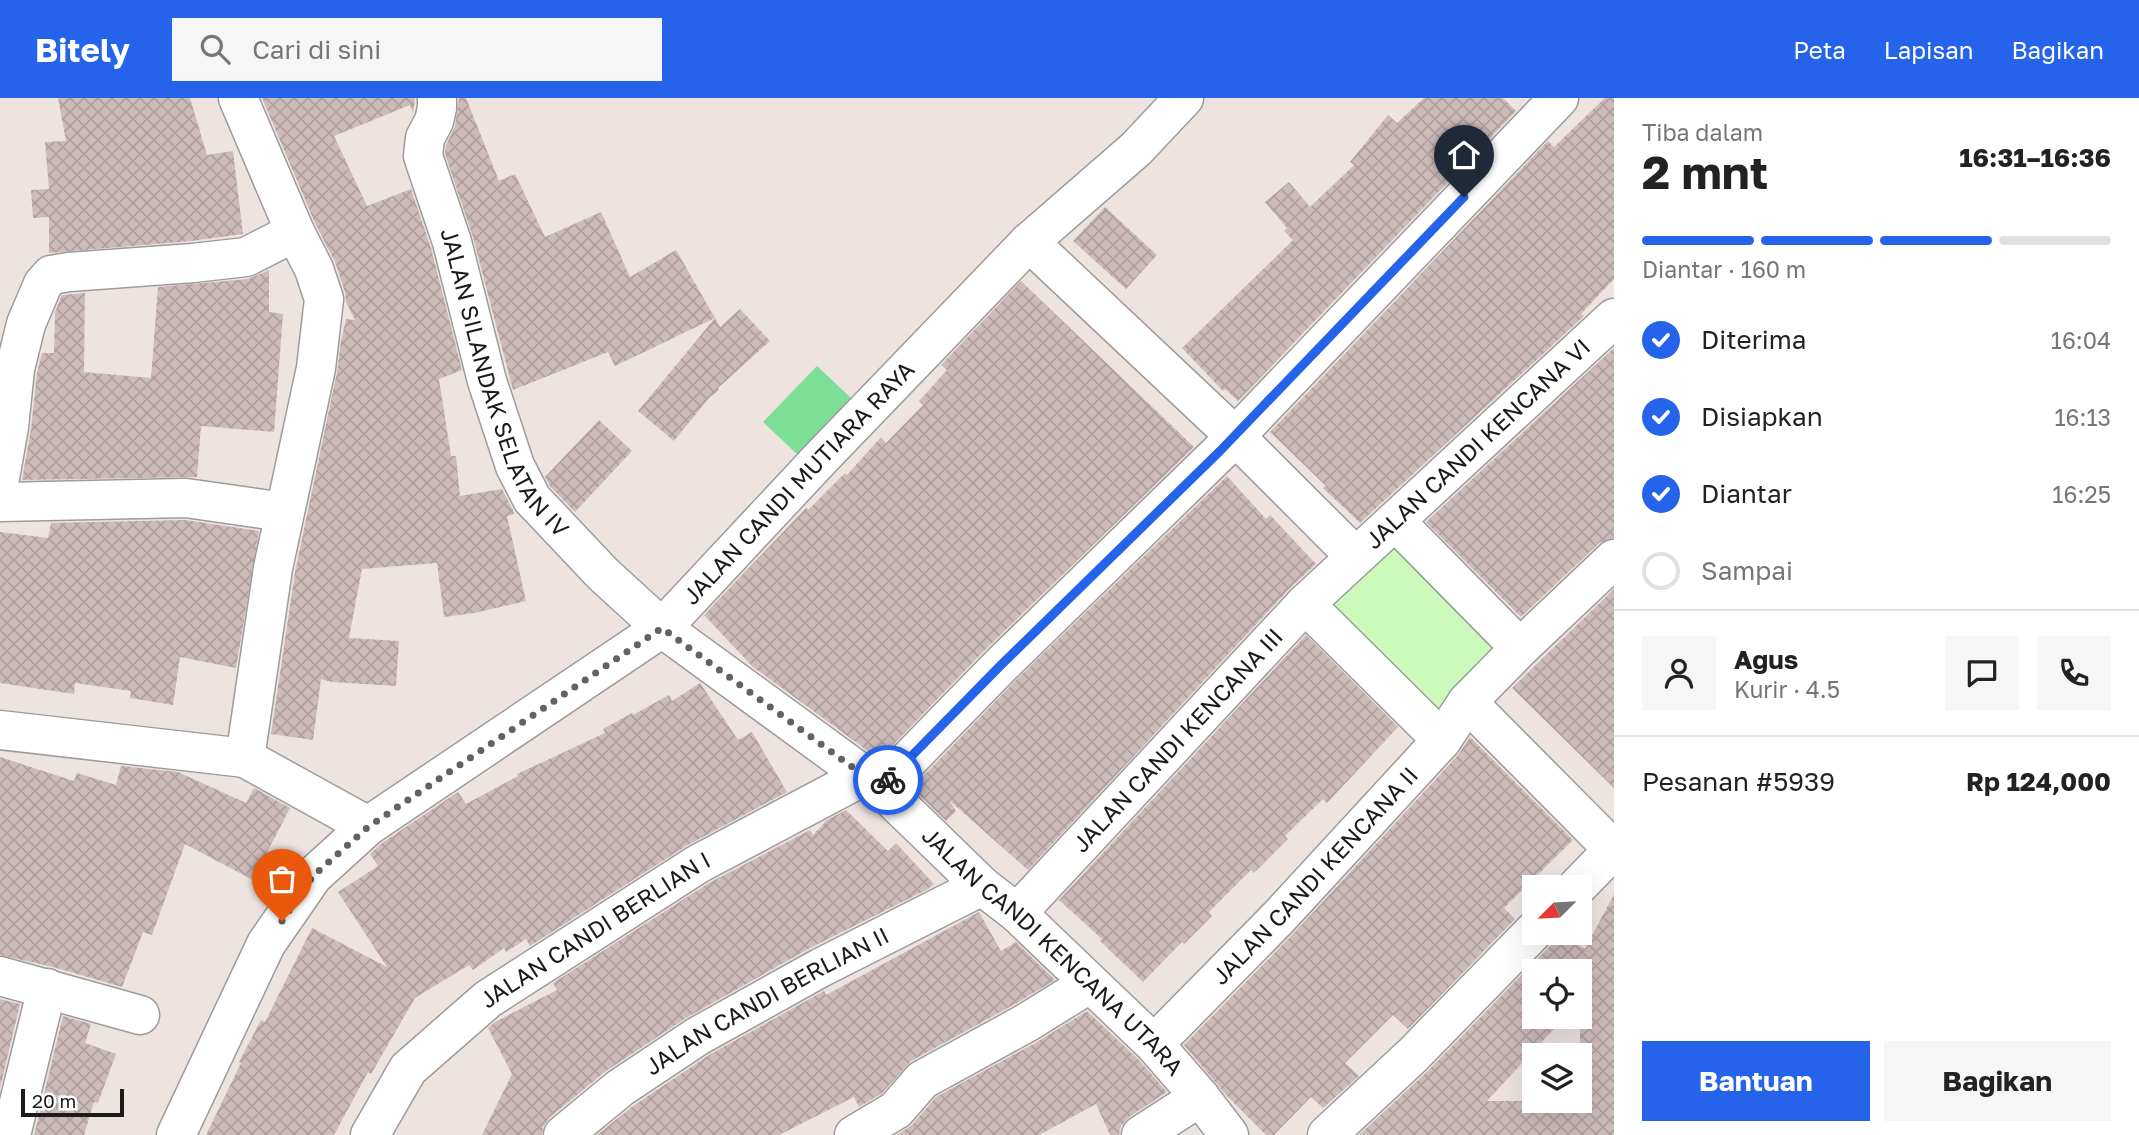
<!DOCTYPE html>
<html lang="id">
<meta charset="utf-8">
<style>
:root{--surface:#fff;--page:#f6f6f6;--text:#222;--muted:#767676;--line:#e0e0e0;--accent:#2563eb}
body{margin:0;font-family:"Golos Text",sans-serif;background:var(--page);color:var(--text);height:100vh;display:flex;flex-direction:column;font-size:26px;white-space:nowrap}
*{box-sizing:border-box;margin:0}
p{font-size:23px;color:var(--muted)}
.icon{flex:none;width:38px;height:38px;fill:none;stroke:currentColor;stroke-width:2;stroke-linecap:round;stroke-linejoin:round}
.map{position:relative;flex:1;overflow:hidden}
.side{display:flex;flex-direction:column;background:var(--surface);width:525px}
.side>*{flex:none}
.needle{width:46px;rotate:246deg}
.buttons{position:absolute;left:1522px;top:777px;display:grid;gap:14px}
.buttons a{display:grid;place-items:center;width:70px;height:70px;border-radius:0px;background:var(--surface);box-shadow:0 7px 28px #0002;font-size:35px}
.scale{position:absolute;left:21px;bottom:18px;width:103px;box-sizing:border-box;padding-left:7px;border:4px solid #1b1b1b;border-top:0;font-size:19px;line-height:24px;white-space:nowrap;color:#1b1b1b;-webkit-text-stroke:5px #fff;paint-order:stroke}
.pin{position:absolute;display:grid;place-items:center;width:60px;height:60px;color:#fff;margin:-72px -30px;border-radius:50% 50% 50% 0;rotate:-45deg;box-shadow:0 0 7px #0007}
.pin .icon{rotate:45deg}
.courier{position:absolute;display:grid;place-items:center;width:70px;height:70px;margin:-35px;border:5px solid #2563eb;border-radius:50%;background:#fff;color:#222;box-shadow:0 2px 9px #0007}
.headline em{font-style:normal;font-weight:700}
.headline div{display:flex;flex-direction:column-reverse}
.headline{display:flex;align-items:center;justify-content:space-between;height:119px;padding:0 28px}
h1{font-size:46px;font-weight:700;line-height:52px}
.bar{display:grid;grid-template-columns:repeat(4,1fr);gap:10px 7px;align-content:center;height:84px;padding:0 28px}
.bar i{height:9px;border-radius:5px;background:var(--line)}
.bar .selected{background:var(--accent)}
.bar p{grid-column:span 4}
.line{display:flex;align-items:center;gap:18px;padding:0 28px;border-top:2px solid var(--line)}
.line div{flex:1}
.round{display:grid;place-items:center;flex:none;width:74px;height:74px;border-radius:0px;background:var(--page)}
ol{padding:0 28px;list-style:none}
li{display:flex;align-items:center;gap:21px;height:77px}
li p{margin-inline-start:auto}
li .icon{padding:7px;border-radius:50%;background:var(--accent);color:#fff;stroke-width:4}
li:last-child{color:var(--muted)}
li i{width:38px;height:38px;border:4px solid var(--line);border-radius:50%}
.action{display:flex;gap:14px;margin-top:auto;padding:14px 28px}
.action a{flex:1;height:80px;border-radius:0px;background:var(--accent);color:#fff;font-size:28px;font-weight:700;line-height:80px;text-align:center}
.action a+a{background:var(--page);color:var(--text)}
header{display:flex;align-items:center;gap:42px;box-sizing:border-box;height:98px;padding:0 35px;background:var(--accent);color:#fff}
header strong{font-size:33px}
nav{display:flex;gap:38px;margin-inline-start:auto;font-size:24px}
.search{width:490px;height:63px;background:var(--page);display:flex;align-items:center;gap:18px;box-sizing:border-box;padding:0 24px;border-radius:0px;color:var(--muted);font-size:26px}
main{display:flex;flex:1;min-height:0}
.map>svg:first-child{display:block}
.park{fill:#ccfaba}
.pitch{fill:#7cdf95}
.building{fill:url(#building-cross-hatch);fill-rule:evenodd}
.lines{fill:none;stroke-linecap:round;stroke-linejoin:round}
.minor-casing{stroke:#9c9c9c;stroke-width:41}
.minor{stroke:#fff;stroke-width:38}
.done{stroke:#646160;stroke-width:7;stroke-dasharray:0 12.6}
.route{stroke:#2563eb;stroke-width:9}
.labels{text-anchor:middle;stroke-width:5;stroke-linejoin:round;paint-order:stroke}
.street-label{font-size:23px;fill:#1b1b1b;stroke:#fff}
</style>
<header>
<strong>Bitely</strong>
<div class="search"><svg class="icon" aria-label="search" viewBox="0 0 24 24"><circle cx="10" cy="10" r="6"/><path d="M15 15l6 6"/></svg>Cari di sini</div>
<nav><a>Peta</a><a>Lapisan</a><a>Bagikan</a></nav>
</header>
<main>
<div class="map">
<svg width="1614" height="1037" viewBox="0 0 1614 1037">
<defs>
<pattern id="building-cross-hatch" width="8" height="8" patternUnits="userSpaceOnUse" patternTransform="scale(1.75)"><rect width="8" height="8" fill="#cdbbba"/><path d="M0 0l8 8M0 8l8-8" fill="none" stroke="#afa09f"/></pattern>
</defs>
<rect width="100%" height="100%" fill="#ede4e0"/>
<path class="park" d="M1400,441L1503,549L1432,618L1329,509Z"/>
<path class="pitch" d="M817,268L852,301L798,357L763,324Z"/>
<path class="building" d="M58,0H190L207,57L233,53L243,136L191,143L49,155V119L33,120L31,92L49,91L45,44L66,43Z
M262,0H415L413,15L410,7L334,38L367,108L411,91L431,150L462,272L439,281L451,358H456L460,398L502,391L513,412L514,416L507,418L526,503L474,515L444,519L437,465L362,471L349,540L399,543L396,588L332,584L321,581L313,642L271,636L295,474L337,274L341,243L346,221L355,222L346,204L345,194L335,164L315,125Z
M459,0H466L499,83L515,76L545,139L601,114L630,179L676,152L715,220L615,268L608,254L513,292L473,139L445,56L446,47L455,28Z
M1424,0H1503L1516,13L1238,303L1225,291L1223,293L1182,250L1293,142L1284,133L1287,130L1265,104L1289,84L1310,109L1354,67L1350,64L1388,17L1397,25Z
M1605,0H1614V181L1581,216L1584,218L1360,425L1323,390L1326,388L1270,334L1548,43L1554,49Z
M1105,109L1157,157L1126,191L1073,143Z
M269,172V214L283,216L274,334L201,328L197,379L22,382L31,331L37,275L42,255H54L55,214L62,197L85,195L84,274L151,280L158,189L248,181Z
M1021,183L1194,349L986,551L879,661L753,569L704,517L806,410L808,412L845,375L847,377L881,339L886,345L923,307L919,303L947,272L941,267Z
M740,211L770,243L718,290L719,292L709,300L674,343L638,313L715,220L720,229Z
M1614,250V440L1599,445L1521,519L1426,424Z
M599,322L632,353L575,414L550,388L545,379Z
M1227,378L1266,421L1270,417L1316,466L1289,491L1028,772L949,702L956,713L946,723L912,690L1016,582Z
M185,422L259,433L236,570L180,559L173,607L130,600L131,593L75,585L74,596L0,585V434L48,440L51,425Z
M1614,491V690L1512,590Z
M1306,537L1398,629L1327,705L1323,701L1285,738L1288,741L1254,775L1251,772L1209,814L1212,818L1184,846L1182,844L1143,884L1100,843L1102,841L1059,802Z
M700,585L738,642L752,634L787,694L686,748L530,848L526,841L506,854L504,850L473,872L469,867L415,900L371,976L368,974L334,1037H206L241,965L239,964L261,922L265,924L312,830L387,869L338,794L378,768L370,756L382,745L458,694L466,706L518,678L517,676L605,635L603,631L632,615L633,617L669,597L672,603Z
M1470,639L1573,742L1504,810L1515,821L1408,931L1393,917L1345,965L1359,978L1323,1010L1311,999L1274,1037H1266L1227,998L1184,947L1296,833L1458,657Z
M0,659L74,683L77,675L116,687L121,668L178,674L246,705L254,690L290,710L253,782L185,746L152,837L143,834L122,889L53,869L0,857Z
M846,712L888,753L896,745L934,786L928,791L810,850L686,920L606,973L549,1020L543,1029L542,1037H482L512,976L488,930L495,924L557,892L553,885L709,785L810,732L813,737L827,722Z
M1614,796V1037H1359L1429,972L1551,847L1560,835L1585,851ZM1535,873H1580V1003H1487L1565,919H1535Z
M979,814L1001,853L1016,844L1055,882L1015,906L911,963L882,995L859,1009L854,999L779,1037H597L633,1008L709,957L824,893L826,897Z
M0,901L20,906L0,990Z
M1087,913L1138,961L1167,994L1129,1019L1121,1028L1119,1037H1110L1096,1006L1039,1037H897L912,1027L936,999L1037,944Z
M63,918L91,926L85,945L116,956L98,1005L94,1004L84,1037H34Z"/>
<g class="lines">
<g class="minor-casing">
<g id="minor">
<path d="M238,0L295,134"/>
<path id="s1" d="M437,0V10L434,23L425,40L423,58L452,144L487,283L515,368L532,401L603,476L662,530L881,690L982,788L1017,815L1154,946L1200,999L1229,1037"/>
<path d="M1029,144L1235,338L1355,458"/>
<path d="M0,380L9,329L15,271L26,226L43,186L51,177L69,174L193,165L246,159L295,134L314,171L324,201L316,270L273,470L245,660"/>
<path d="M0,404L186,400L284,414"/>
<path d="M1395,423L1520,550"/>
<path d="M1305,506L1442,642"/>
<path d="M1467,604L1614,752"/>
<path d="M0,632L245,660L368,728"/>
<path d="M881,690L1001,567L1221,353L1559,0"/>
<path d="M1577,789L1614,751"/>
<path id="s2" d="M1017,815L1305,506L1614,220"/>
<path d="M0,878L140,917"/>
<path id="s3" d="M1154,946L1280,818L1442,642L1467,604L1520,550L1614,461"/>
<path d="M11,1037L47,890"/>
<path id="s4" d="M176,1037L266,846L313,778L368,728L662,530L820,361L1029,144L1136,51L1184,0"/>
<path id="s5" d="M370,1037L408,971L488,901L698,766L864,678"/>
<path id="s6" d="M563,1037L620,990L698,938L820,870L982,788"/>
<path d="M854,1037L896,1012L922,982L1026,925L1089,886"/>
<path d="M1141,1037L1200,999"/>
<path d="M1327,1037L1413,957L1535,832"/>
</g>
</g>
<use href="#minor" class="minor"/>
</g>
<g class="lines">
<path class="done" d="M282,823L313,778L368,729L662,530L881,690L888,682"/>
<path class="route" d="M888,682L1001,567L1220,353L1464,99"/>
</g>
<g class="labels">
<g class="street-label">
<text dy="8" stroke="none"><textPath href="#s1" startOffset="303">JALAN SILANDAK SELATAN IV</textPath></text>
<text dy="8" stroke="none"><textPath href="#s2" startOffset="658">JALAN CANDI KENCANA VI</textPath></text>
<text dy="8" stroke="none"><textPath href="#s4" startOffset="922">JALAN CANDI MUTIARA RAYA</textPath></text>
<text dy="8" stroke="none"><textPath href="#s2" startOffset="236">JALAN CANDI KENCANA III</textPath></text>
<text dy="8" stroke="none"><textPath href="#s3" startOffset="233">JALAN CANDI KENCANA II</textPath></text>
<text dy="8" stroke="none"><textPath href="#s5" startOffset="310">JALAN CANDI BERLIAN I</textPath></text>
<text dy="8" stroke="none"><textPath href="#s1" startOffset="1113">JALAN CANDI KENCANA UTARA</textPath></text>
<text dy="8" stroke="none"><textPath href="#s6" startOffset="245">JALAN CANDI BERLIAN II</textPath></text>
</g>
</g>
</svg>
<div class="buttons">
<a><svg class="needle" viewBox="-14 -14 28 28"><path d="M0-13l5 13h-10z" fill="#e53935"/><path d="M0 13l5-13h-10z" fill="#767676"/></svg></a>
<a><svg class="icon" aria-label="locate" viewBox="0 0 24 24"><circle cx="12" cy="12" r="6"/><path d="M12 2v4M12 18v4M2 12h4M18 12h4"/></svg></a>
<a><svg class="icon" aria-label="layers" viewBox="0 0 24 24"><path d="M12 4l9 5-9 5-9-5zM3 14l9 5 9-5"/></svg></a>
</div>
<div class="scale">20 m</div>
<div class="pin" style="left:282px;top:823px;background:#ea580c"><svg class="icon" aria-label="bag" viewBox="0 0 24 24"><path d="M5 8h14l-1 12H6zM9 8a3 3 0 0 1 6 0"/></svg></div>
<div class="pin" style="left:1464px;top:99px;background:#1f2937"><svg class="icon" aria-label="home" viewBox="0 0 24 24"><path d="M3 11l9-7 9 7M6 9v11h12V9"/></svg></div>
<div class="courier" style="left:888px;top:682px"><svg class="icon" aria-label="bike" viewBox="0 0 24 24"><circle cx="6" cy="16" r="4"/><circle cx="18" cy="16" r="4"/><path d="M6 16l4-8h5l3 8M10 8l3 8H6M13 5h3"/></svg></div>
</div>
<section class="side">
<div class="headline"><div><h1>2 mnt</h1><p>Tiba dalam</p></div><em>16:31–16:36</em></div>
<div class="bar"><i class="selected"></i><i class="selected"></i><i class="selected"></i><i></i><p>Diantar · 160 m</p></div>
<ol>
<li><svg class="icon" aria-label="check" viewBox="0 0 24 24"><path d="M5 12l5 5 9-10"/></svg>Diterima<p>16:04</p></li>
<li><svg class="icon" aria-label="check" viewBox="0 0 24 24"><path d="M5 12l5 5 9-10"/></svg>Disiapkan<p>16:13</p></li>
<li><svg class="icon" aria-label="check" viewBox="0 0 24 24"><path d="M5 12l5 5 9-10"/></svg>Diantar<p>16:25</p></li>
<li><i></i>Sampai</li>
</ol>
<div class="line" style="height:126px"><a class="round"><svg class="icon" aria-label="person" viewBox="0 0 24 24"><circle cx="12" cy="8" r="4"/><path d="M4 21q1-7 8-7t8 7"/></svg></a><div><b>Agus</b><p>Kurir · 4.5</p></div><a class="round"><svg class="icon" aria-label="chat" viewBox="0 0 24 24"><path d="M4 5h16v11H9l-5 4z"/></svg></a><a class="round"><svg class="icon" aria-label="phone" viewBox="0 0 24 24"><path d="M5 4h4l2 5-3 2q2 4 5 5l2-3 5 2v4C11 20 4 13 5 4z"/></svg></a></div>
<div class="line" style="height:91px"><div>Pesanan #5939</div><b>Rp 124,000</b></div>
<div class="action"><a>Bantuan</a><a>Bagikan</a></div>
</section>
</main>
